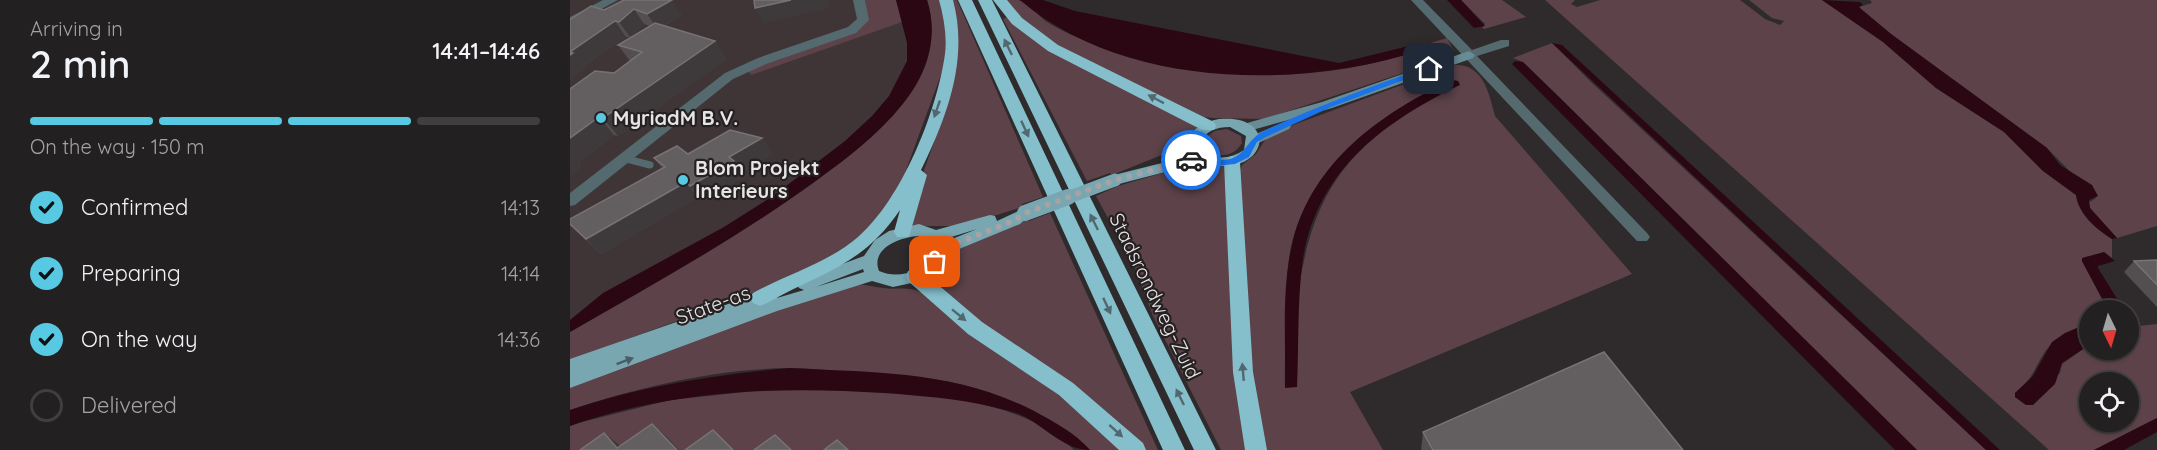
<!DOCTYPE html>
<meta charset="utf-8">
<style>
:root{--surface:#232021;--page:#2b282a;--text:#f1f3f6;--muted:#a3a3a5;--line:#403e3f;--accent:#57c9e2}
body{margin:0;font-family:Quicksand,sans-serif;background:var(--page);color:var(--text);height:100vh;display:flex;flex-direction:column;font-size:22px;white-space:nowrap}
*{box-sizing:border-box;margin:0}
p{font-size:20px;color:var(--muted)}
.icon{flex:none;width:33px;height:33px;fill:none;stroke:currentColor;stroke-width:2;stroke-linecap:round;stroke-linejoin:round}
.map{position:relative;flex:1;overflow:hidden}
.panel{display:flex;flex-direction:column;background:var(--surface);width:570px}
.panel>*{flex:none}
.needle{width:39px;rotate:175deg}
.buttons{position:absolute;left:1509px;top:300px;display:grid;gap:12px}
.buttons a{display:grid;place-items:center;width:60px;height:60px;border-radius:50%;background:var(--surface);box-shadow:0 2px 4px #0004,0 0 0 2px var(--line);font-size:30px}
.pin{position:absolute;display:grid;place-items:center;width:51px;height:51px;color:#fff;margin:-26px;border-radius:12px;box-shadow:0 3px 9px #0006}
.courier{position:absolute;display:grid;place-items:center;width:60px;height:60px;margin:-30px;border:4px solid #1a73e8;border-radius:50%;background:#fff;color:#222;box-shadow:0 2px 8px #0007}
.head em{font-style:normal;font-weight:600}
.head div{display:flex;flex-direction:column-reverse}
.head{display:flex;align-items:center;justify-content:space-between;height:102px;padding:0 30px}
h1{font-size:39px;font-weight:600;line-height:45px}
.bar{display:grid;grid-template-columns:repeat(4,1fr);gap:9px 6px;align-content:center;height:72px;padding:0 30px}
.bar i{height:8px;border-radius:4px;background:var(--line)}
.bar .current{background:var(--accent)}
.bar p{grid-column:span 4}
ol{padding:0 30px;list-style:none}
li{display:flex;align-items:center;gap:18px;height:66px}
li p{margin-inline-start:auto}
li .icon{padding:6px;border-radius:50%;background:var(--accent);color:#111;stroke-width:4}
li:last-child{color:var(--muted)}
li i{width:33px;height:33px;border:3px solid var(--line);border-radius:50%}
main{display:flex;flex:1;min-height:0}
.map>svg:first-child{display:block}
.built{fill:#3f3537}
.green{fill:#5d4349;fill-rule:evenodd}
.water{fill:#2b0714}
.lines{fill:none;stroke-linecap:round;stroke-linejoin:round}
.lane{stroke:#546a6f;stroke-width:7}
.street{fill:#546a6f;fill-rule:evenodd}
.secondary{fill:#688c95;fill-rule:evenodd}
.primary{fill:#78a7b2;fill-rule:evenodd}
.highway{fill:#86bfcc;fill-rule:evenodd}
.primary-bridge-far1{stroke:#78a7b2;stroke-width:13}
.primary-bridge{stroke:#78a7b2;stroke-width:16}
.wall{fill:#534e4f}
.shaded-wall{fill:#3e393a}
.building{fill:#635e5f;stroke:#777374;stroke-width:1.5}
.oneway{fill:#51686e}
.oneway2{fill:#4a5d63}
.route{fill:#1a73e8}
.done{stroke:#a6a3a4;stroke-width:6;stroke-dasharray:0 10.8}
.poi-dot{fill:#57c9e2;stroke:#252122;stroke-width:2}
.labels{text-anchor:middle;stroke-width:4.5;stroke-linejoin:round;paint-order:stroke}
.poi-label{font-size:20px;font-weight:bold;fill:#e6e4e4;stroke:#252122;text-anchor:start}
.street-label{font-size:20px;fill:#e6e4e4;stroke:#252122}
</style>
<main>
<section class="panel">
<div class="head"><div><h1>2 min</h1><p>Arriving in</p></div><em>14:41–14:46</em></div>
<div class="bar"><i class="current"></i><i class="current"></i><i class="current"></i><i></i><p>On the way · 150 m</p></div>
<ol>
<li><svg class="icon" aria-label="check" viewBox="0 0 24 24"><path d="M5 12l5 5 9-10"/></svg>Confirmed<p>14:13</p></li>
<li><svg class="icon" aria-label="check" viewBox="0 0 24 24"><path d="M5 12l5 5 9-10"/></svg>Preparing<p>14:14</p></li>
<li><svg class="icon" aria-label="check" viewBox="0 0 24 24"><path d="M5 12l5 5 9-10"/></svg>On the way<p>14:36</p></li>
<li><i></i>Delivered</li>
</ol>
</section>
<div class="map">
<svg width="1587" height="450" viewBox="0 0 1587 450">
<rect width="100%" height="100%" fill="#2f2b2c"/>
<path class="built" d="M0,0H340L339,81L276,150L0,325Z"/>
<path class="green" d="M295,0H326L332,22L181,75L177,70L286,32L298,19Z
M357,0H372L375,12L376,61L335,173L321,205L279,248L192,290L0,360V332C82,285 165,239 242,184C278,157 316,128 342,91C361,64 367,31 357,0Z
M381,0H387L473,197L452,204V207L392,226H342L353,173L372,120Z
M434,0C439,0 444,0 448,0C458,2 468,16 477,22C488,29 501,35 514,40C624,81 740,88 852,49L850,46L877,38L884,51L875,59L695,119L643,118L634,117L484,44L452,20Z
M891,0H932L956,17L914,29L912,27L915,24Z
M975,0H1005L1001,4L1007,7L1030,0H1170L1195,19L1210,25L1214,21L1202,18L1179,0H1252L1313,42L1366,88L1434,132L1473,171L1506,195C1508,214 1526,229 1542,239V258L1534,252L1512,261L1538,310H1520L1519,323C1502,330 1483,338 1473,355C1463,371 1462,380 1445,393V397L1456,405L1490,373L1492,364L1519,345L1520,350H1558L1559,327L1587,324V418L1524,450H1479ZM1520,382H1558V422H1520Z
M1300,0H1587V226L1547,238L1520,208L1518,203L1526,198L1477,148L1321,34L1289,7L1302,3Z
M438,17L474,47L628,127L599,152L542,175L540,173L517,181L433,19Z
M982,43L1020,81L1416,450H1347L989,97L953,62L943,58Z
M886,65C914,65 919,94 925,116L1062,274L780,392L813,450H694L683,391L669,173L672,165L686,154L695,140L707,131ZM863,89L861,99C729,171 734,255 715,388C714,365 716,342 716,319C717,293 716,263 723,238C744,168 801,121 863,89Z
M657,129L671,136L672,143C664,157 647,159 635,149L636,137L645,131Z
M620,165L655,167L680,450H651L583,316L565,268L526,196L548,186Z
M480,213L588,450H572C529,396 468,364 413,325C393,311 375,293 357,277L390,248L454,220L459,221Z
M284,284C295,284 303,287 313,288C326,290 339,286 351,292L468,376L553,450H520C505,433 484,422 464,411C405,381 353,376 288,372C265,371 242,368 219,368C146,369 69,387 0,410V386L171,322Z
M204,389C292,391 438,384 504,450H0V426L8,423L100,400Z"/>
<path class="water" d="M326,0H357C369,37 357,75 332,105C308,135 275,160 244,182C166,239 83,284 0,332V320L33,293L154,227L203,196L275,141L302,116L319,96L337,61V43Z
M450,0H473L505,11L769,63L847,44L852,50C729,90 554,89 450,0Z
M877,0H891L915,26L904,28Z
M1252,0L1290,2L1293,5L1289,7L1292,10L1321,34L1477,148L1490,165L1522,185L1528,196L1519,200L1520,208L1547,238L1542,239C1526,229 1509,214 1506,195L1473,171L1434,132L1366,88L1313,42Z
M982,43L992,45L1430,450H1416Z
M945,61L953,62L989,97L1347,450H1325L945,67L942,64Z
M883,80L888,81L890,85C815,121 747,170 733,259C727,300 729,345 727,387L715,388C716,340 711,287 723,241C742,162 813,111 883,80Z
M1534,252L1545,261L1528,266V268L1554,310H1538L1512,261V258Z
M1519,323V345L1492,363L1485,384L1463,405H1456L1445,397V393L1463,376L1482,342L1495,333Z
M219,368C307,373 383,370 464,411C484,422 505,433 520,450C496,450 478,430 457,418C447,412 434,410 423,407C387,398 351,396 314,393C209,386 101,390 0,426V410C71,386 144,375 219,368Z
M1587,418V432L1554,450H1524Z"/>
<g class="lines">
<path class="lane" d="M53,158L80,165"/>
<path class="street" d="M33,0H48L0,26V17Z
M283,0H295L299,20L286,33L196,64L163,79L5,205L0,206V193L155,73L188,58L278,27L287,19Z
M841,0H853L902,50L931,40H939V46L907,56L1077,233L1080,237L1077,241H1067Z"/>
<path class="secondary" d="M899,51L905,55L903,58L762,108L675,132L668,128L670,125L752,102Z
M714,122L719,123L721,126L719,129L684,145L677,140L679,137Z"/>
<path class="primary" d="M649,119C712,113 698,182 630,163L545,185L538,180L540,176L620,156L615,143C623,128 633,122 649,119ZM660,127L676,136L674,150C661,159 646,160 632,152L629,143C636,131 646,127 660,127Z
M455,208L462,213L450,224L377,254L369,269L351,281L323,287L302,281L207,311L0,388V373L24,365L0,373V359L201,289L207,291L209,295L207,298L234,290L229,288L227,284L229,280L294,256L305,240L319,231L349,224L366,230L420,215L425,216L427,221ZM407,229L377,241L375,239ZM348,236L361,240L363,245C358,269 332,281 309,271C300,248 331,237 348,236ZM293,269L294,272L246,287Z"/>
<path class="highway" d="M369,0H383C399,59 377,117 351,170L357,175L339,237H327L324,232L330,210C292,266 252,272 197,303L190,306L183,303L180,298L183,293C217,274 258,263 288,237C332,199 367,111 375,54C377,36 374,18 369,0Z
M388,0H402L615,450H593Z
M408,0H422L646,450H624Z
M423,0H437L452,18L488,45L644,122L646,126L644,130H632L478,51L442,24Z
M662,156L670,162L683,372L697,450H675L663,372L654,162Z
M345,269L352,271L412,322L503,383L573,443L576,450H549L489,395L398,334L338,281L336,276L338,271Z"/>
<path class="primary-bridge-far1" d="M494,199L545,180"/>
<path class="primary-bridge" d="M455,213L498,197"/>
</g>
<path class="wall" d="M54,0L112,15L94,26L145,41L156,59L48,136L44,135L10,161L9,169L0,176L44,73L60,61L48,45L80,26L74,24L60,37H56L14,66L15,68L0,78V20L34,10Z
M192,138L202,154L172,172L175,176L132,201L128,197L31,254L0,225L92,168L84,158L118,154Z
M1587,260V307L1554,272L1564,261Z
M853,432L1113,450H851Z"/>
<path class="shaded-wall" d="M102,0L112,15L88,29L77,14Z
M221,0H258L260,8L194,24L185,8Z
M64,9L74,24L60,37L49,22Z
M45,21L56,37L14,66L15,68L0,78V52Z
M145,41L156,59L48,136L33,118Z
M29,117L44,135L10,161L9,169L0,176V138Z
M192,138L202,154L172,172L175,176L132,201L120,186L159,157Z
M116,182L128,197L31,254L16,239Z
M82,424L98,438L109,450H107Z
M34,433L52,447L47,448Z"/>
<path class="building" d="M54,0H102L77,14L64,9L49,22L45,21L0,52L3,53L0,55V20L21,6L34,10Z
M184,0H221L185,8Z
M85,23L145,41L33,118L29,117L0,138V89L25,71L44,73L72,52L48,45Z
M160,130L192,138L159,157L164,161L120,186L116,182L16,239L0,224V219L95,167L84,158L107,146L118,154Z
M1587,260V285L1564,261Z
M1034,352L1113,450H863L853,432Z
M82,424L107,450H10L34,433L47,448Z
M143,430L163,450H115Z
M205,435L221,450H184Z
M267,440L278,450H254Z"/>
<defs><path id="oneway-solid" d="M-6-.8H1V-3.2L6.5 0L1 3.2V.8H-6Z" transform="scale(1.5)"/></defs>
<g class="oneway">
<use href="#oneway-solid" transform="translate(438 47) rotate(-116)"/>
<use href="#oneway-solid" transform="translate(586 99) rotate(-152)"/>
<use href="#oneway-solid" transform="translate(367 109) rotate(109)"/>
<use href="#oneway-solid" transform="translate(455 129) rotate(65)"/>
<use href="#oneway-solid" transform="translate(524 222) rotate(-116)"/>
<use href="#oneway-solid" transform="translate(537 306) rotate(65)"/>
<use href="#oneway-solid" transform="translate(389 315) rotate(39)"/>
<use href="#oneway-solid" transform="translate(673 372) rotate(-95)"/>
<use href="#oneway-solid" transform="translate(610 397) rotate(-116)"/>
<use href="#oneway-solid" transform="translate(546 431) rotate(42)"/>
</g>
<use class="oneway2" href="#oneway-solid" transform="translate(55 361) rotate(-21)"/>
<path class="route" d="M856,67L863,69L761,107L698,136L687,142L679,157L665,164L645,166L616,160C629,150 645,163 660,159C676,155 677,139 694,131C747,106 801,87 856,67Z"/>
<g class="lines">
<path class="done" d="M365,262L371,250L445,220L455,213L545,180L621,160"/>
</g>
<g class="poi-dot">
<circle cx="31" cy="118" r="6"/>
<circle cx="113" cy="180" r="6"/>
</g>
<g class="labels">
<g class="poi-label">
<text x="43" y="125">MyriadM B.V.</text>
<text x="125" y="175">Blom Projekt<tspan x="125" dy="23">Interieurs</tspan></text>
</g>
<g class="street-label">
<text transform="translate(585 296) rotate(64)" y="7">Stadsrondweg-Zuid</text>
<text transform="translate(143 305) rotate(-20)" y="7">State-as</text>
</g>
</g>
</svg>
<div class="buttons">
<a><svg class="needle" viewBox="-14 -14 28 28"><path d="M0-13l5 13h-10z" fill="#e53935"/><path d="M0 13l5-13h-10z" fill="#a3a3a5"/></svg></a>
<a><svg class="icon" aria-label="locate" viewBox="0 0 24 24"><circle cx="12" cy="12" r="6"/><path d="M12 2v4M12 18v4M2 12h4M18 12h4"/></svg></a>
</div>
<div class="pin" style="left:365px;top:262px;background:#ea580c"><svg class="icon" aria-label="bag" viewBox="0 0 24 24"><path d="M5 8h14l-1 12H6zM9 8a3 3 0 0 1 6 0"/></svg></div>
<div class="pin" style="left:859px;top:69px;background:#1f2937"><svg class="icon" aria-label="home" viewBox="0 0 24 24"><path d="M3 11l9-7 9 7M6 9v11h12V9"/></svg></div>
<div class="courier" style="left:621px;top:160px"><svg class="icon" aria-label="car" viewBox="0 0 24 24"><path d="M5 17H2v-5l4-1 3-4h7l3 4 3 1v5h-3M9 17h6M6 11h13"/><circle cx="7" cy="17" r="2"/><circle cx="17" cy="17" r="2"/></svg></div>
</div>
</main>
